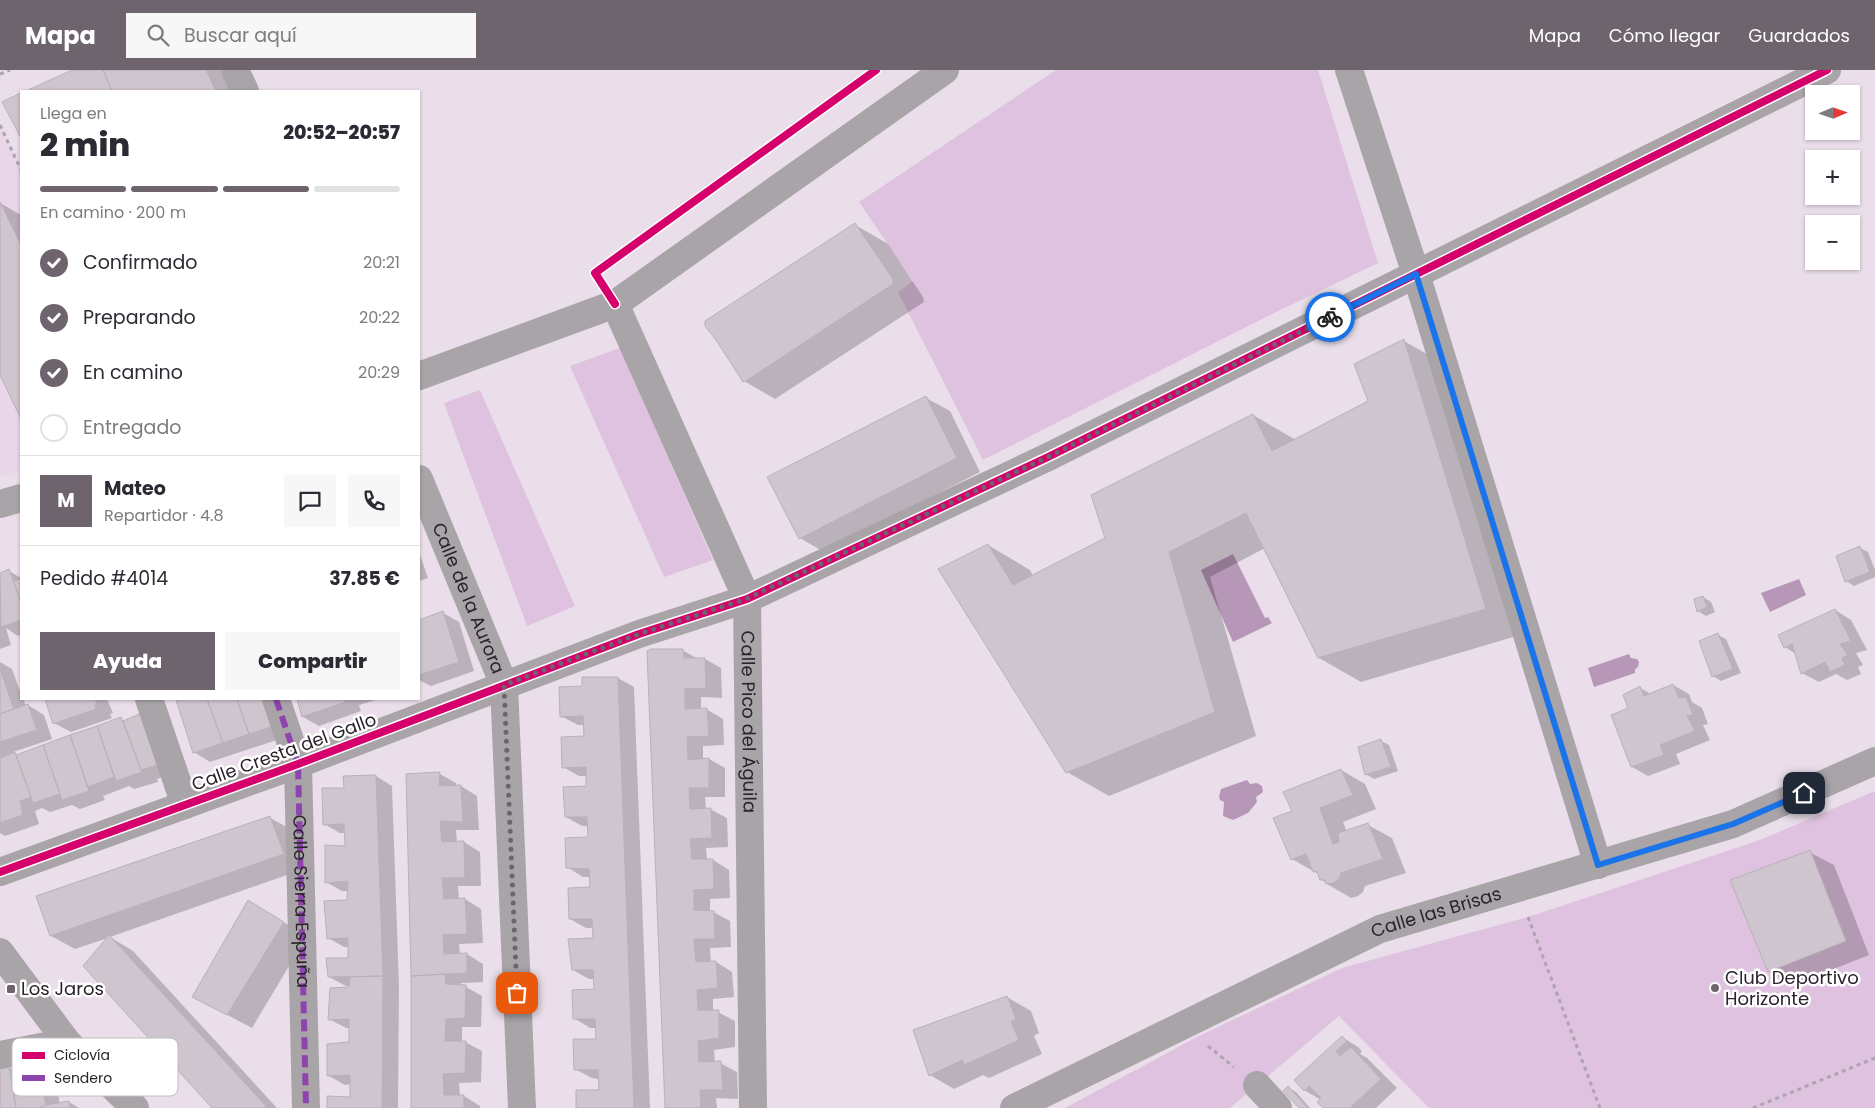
<!DOCTYPE html>
<html lang="es">
<meta charset="utf-8">
<style>
:root{--surface:#fff;--page:#f7f7f7;--text:#2b2b33;--muted:#7c7c81;--line:#e1e1e2;--accent:#6e646e}
body{margin:0;font-family:Poppins,sans-serif;background:var(--page);color:var(--text);height:100vh;display:flex;flex-direction:column;font-size:19px;white-space:nowrap}
*{box-sizing:border-box;margin:0}
p{font-size:16px;color:var(--muted)}
.icon{flex:none;width:28px;height:28px;fill:none;stroke:currentColor;stroke-width:2;stroke-linecap:round;stroke-linejoin:round}
.map{position:relative;flex:1;overflow:hidden}
.sheet{position:absolute;left:20px;top:20px;width:400px;height:610px;display:flex;flex-direction:column;background:var(--surface);border-radius:0px;box-shadow:0 1px 4px #0004}
.sheet>*{flex:none}
.needle{width:32px;rotate:88deg}
.controls{position:absolute;left:1805px;top:15px;display:grid;gap:10px}
.controls a{display:grid;place-items:center;width:55px;height:55px;border-radius:0px;background:var(--surface);box-shadow:0 1px 4px #0004;font-size:25px}
.pin{position:absolute;display:grid;place-items:center;width:42px;height:42px;color:#fff;margin:-21px;border-radius:10px;box-shadow:0 2px 8px #0006}
.courier{position:absolute;display:grid;place-items:center;width:50px;height:50px;margin:-25px;border:4px solid #1a73e8;border-radius:50%;background:#fff;color:#222;box-shadow:0 1px 6px #0007}
.summary em{font-style:normal;font-weight:800}
.summary div{display:flex;flex-direction:column-reverse}
.summary{display:flex;align-items:center;justify-content:space-between;height:85px;padding:0 20px}
h1{font-size:32px;font-weight:800;line-height:38px}
.bar{display:grid;grid-template-columns:repeat(4,1fr);gap:8px 5px;align-content:center;height:60px;padding:0 20px}
.bar i{height:6px;border-radius:4px;background:var(--line)}
.bar .active{background:var(--accent)}
.bar p{grid-column:span 4}
.line{display:flex;align-items:center;gap:12px;padding:0 20px;border-top:1px solid var(--line)}
.line div{flex:1}
.round{display:grid;place-items:center;flex:none;width:52px;height:52px;border-radius:0px;background:var(--page)}
ol{padding:0 20px;list-style:none}
li{display:flex;align-items:center;gap:15px;height:55px}
li p{margin-inline-start:auto}
li .icon{padding:5px;border-radius:50%;background:var(--accent);color:#fff;stroke-width:4}
li:last-child{color:var(--muted)}
li i{width:28px;height:28px;border:2px solid var(--line);border-radius:50%}
.button{display:flex;gap:10px;margin-top:auto;padding:10px 20px}
.button a{flex:1;height:58px;border-radius:0px;background:var(--accent);color:#fff;font-size:20px;font-weight:800;line-height:58px;text-align:center}
.button a+a{background:var(--page);color:var(--text)}
header{display:flex;align-items:center;gap:30px;box-sizing:border-box;height:70px;padding:0 25px;background:var(--accent);color:#fff}
header strong{font-size:24px}
nav{display:flex;gap:28px;margin-inline-start:auto;font-size:18px}
.search{width:350px;height:45px;background:var(--page);display:flex;align-items:center;gap:12px;box-sizing:border-box;padding:0 18px;border-radius:0px;color:var(--muted);font-size:19px}
.map>svg:first-child{display:block}
.built{fill:#e9d6e9}
.green{fill:#dfc2df}
.water{fill:#b797b7}
.shadow{fill:#0003}
.building{fill:#cec5ce;stroke:#b9b0b9}
.lines{fill:none;stroke-linecap:round;stroke-linejoin:round}
.path{stroke:#aba6ab;stroke-width:3;stroke-dasharray:4 4;stroke-linecap:butt}
.minor{stroke:#a8a4a8;stroke-width:28}
.tertiary{stroke:#a8a4a8;stroke-width:28}
.quiet{stroke:#8e44ad;stroke-width:6;stroke-dasharray:12 6;stroke-linecap:butt}
.cycleway-casing{stroke:#fff;stroke-width:11}
.cycleway{stroke:#d6006c;stroke-width:8}
.done{stroke:#6e646e;stroke-width:5;stroke-dasharray:0 9}
.route{stroke:#1a73e8;stroke-width:6}
.poi-dot{fill:#6e646e;stroke:#fff;stroke-width:2}
.labels{text-anchor:middle;stroke-width:5;stroke-linejoin:round;paint-order:stroke}
.street-label{font-size:18px;fill:#2b232b;stroke:#fff}
.poi-label{font-size:18px;fill:#2b232b;stroke:#fff;text-anchor:start}
.key{fill:#fff;stroke:#bfbdbf;stroke-width:1}
.key-label{font-size:14px;fill:#2b232b}
</style>
<header>
<strong>Mapa</strong>
<div class="search"><svg class="icon" aria-label="search" viewBox="0 0 24 24"><circle cx="10" cy="10" r="6"/><path d="M15 15l6 6"/></svg>Buscar aquí</div>
<nav><a>Mapa</a><a>Cómo llegar</a><a>Guardados</a></nav>
</header>
<div class="map">
<svg width="1875" height="1038" viewBox="0 0 1875 1038">
<rect width="100%" height="100%" fill="#e9dee9"/>
<path class="built" d="M0,55L21,100V400L0,407Z"/>
<path class="green" d="M1056,0H1318L1378,193L1272,244L983,390L898,222L913,211L859,132Z
M620,278L713,490L664,507L570,296Z
M480,320L575,536L527,556L444,333Z
M1875,721V1038H1429L1339,946L1230,1038H1065L1197,967L1342,898L1528,847L1760,770Z"/>
<path class="water" d="M1233,484L1265,548L1268,547L1272,553L1233,572L1201,500Z
M1799,509L1806,525L1770,542L1761,523Z
M1629,584L1631,588L1637,589L1639,592L1638,597L1635,599V603L1594,617L1588,598Z
M1247,710L1250,714L1257,713L1262,716L1263,722L1256,727L1257,732L1248,743L1233,750L1223,746L1224,732L1220,730L1219,727L1221,719Z"/>
<path class="shadow" d="M76,0H223L232,21H29Z
M0,133L21,145V347L0,302Z
M852,155L857,156L888,174L923,227L924,232L775,329L744,311Z
M1404,271L1446,295L1527,563L1361,612L1319,588L1265,478L1210,507L1256,666L1109,726L1067,702L988,475L1030,500L1033,506L1107,469L1253,345L1296,370L1369,332Z
M926,328L950,341L980,402L824,482L800,468Z
M1860,478L1868,482L1875,500V507L1854,516L1846,511Z
M419,482L428,508L419,511Z
M9,501L21,508V565L18,566L6,558L11,575L0,579V504Z
M1703,527L1711,532L1715,542L1706,546L1698,541Z
M1835,540L1851,550L1867,580L1856,583L1863,595L1858,597L1861,604L1847,610L1836,604L1819,612L1802,603L1796,584L1785,577L1779,565Z
M443,543L459,552L474,601L431,616L419,610V551Z
M1718,565L1726,569L1741,603L1721,611L1713,606Z
M682,580L698,589H705L721,598L722,628L701,627V639H706L723,649L724,675L703,676V689H709L725,698V727H705L706,739H710L727,748L728,777L706,778L707,790H713L729,800L730,828L710,829V842H713L730,851L731,877L710,878L711,892H716L732,902L734,927L713,929V941L718,942L735,951V977L714,980L715,993H720L737,1002L738,1029L716,1028L717,1038H666Z
M0,592L12,599L21,624V629H23L26,636L28,635L44,645L52,669L13,682L18,685L121,649L126,651L175,703L157,709L158,712L134,719L129,716L103,726L105,730L80,739L72,735L50,742L42,738L35,741L39,754L5,766L0,763Z
M618,608L634,617L650,1038H578L601,1022L600,1009L592,1008L575,999L598,970L597,958H590L574,948L595,920V909H589L573,900L595,869L594,858H586L570,849L591,819V807H583L567,797L589,768L588,756H582L566,747L587,717V706H579L563,697L585,667V655H578L561,646L584,617Z
M1673,615L1689,624L1692,632L1702,638L1708,654L1703,655L1710,670L1676,684L1680,694L1648,706L1632,697L1629,639L1640,618L1651,624Z
M46,629H107L113,643L110,644L112,648L71,662L54,653Z
M184,629H285L295,664L210,692L194,682L178,631Z
M299,629H379L359,635L361,641L319,656L303,647Z
M1381,671L1389,675L1398,701L1374,709L1367,705L1359,678Z
M1341,700L1365,714L1376,739L1343,752L1347,762L1368,755L1392,768L1406,803L1365,816L1363,822L1358,826L1351,828L1327,814L1321,809L1320,805L1292,789L1293,741Z
M440,704L456,713V717L461,716L477,726L479,760H456L457,773L464,772L480,782L481,816H458L459,830L465,829L481,839L483,873L459,874L460,885L467,884L483,894V912L461,913V916L466,917L482,926L481,957H462V972H465L482,981L481,1012L459,1013L460,1026H464L480,1036V1038H412L413,906L407,706Z
M376,706L392,716L399,916L398,1038H328L351,1028V1014L345,1015L329,1006L350,973V958H346L329,949L351,916H346L329,907L350,889L349,877H344L328,868L348,831V821H342L326,812L347,777L346,763H340L324,754L346,719Z
M270,748L294,761L307,798L110,867L133,881L277,1038H214L108,868L75,879L51,866Z
M1809,782L1834,795L1869,885L1793,915L1769,901Z
M273,846L307,866L252,958L218,940Z
M1007,927L1031,941L1039,963L1034,966L1042,984L989,1008L983,1005L954,1019L930,1005Z
M1342,967L1358,977L1362,981L1360,984L1367,988L1397,1018L1376,1038H1325L1321,1030L1304,1020Z
M37,996L54,1006L60,1034L69,1032L79,1038H0V999L9,997L14,1001Z
M1288,1018L1296,1022L1310,1038H1301Z"/>
<path class="building" d="M72,0H103L112,21H26Z
M103,0H206L216,21H112Z
M21,23V68L2,32Z
M0,132L21,175V349L0,305Z
M855,153L893,209V214L746,311L743,312L716,270L705,256V251Z
M1404,269L1486,539L1318,588L1246,443L1169,482L1215,642L1066,703L938,499L988,474L1013,515L1105,468L1091,425L1253,344L1272,381L1368,331L1354,294Z
M926,326L957,388L799,469L767,407Z
M1860,476L1870,502L1845,512L1836,486Z
M9,499L21,532V550L1,557L0,503Z
M21,509V532L13,511Z
M1703,526L1707,537L1697,542L1694,529Z
M1835,539L1851,571L1840,574L1848,585L1842,588L1845,595L1830,602L1825,592L1801,604L1792,574L1784,578L1778,565Z
M443,541L459,592L419,605V550Z
M1718,563L1733,599L1712,607L1699,571Z
M651,579H683L684,588H705L706,619L685,618V639L707,638L709,666L687,667L688,690L709,688V718H689L690,739L711,738L712,768L690,769L692,789H713L714,819L694,820V840L714,841L715,869H694L696,892L716,891L718,918L697,920L698,940H719V968L698,971L699,992L721,991L723,1020H700L701,1038H665L647,581Z
M0,599L14,639L0,644Z
M582,607H618L634,1038H576V1020H599L598,1000H574L573,969H596L595,949H573L572,920L594,919L593,900H572L568,869L593,868L592,849H569L568,818L590,817L589,799L566,798L565,768L588,767L587,747H565L563,717L586,716V697L562,698L561,667L584,666L583,646L560,647L559,617L582,616Z
M1673,614L1679,628L1686,627L1693,645L1687,646L1695,661L1660,675L1664,685L1631,697L1611,645L1628,638L1623,625L1640,616L1644,626Z
M45,629H95L97,634L95,635L96,639L53,654Z
M181,629H207L223,673L193,683L176,630Z
M207,629H237L249,664L223,673Z
M237,629H272L280,654L249,664Z
M297,629H344L345,632L302,647Z
M28,634L37,660L0,672V644Z
M149,640L160,694L141,700L123,651Z
M121,647L142,702L116,711L97,656Z
M97,656L114,707L88,717L70,665Z
M70,665L89,721L62,730L43,675Z
M1381,669L1391,697L1365,705L1358,677Z
M43,675L60,724L33,733L16,685Z
M15,682L31,727L20,731L23,745L0,753V688Z
M1341,699L1353,725L1320,738L1333,774L1339,772L1338,763L1368,753L1383,789L1341,803L1339,809L1334,813L1326,814L1325,810H1320L1317,801L1313,802L1306,784L1291,790L1273,748L1292,741L1283,722Z
M440,702L439,716L461,715L463,752L440,751L442,772L464,771L465,808H442L444,829L465,828L467,864L443,865L444,884L467,883V903L411,906L406,704Z
M376,705L383,906L328,907L326,888H348V868L327,869L324,831L347,830L348,811L325,813V775L345,776L344,754L323,755L322,718H344L343,706Z
M270,746L284,784L50,866L36,826Z
M1810,780L1846,871L1768,902L1730,810Z
M248,830L284,852L227,945L192,927Z
M109,865L266,1036L265,1038H212L83,896Z
M445,904L446,914L466,915L465,948L446,949L445,971H466L465,1003L443,1004L444,1025H464V1038H411V906Z
M383,906L382,1038H327V1026L350,1027V1005L327,1006V974L349,972V949L328,950L330,918L349,917L350,907Z
M1007,926L1016,949L1011,952L1019,970L964,995L962,990L929,1006L913,960Z
M1342,966L1347,971L1336,981L1340,986L1351,977L1381,1009L1350,1038H1323L1317,1032L1321,1028L1309,1016L1304,1021L1294,1010Z
M38,995L46,1035L39,1038H16L10,1000Z
M9,996L16,1038H0V998Z
M1288,1016L1308,1038H1299L1283,1021Z
M69,1031L70,1038H39L46,1035Z"/>
<g class="lines">
<path class="path" d="M0,4L10,0
M0,55L21,100
M1528,847L1600,1038
M1208,976L1234,997
M1753,1038L1875,988"/>
<g class="minor">
<path d="M235,0L245,21"/>
<path d="M1349,0L1416,204L1598,795"/>
<path id="s1" d="M615,234L747,529L753,1038"/>
<path d="M419,306L615,234L945,0"/>
<path id="s2" d="M419,409L504,615L522,1038"/>
<path d="M0,434L21,428"/>
<path d="M149,629L185,735"/>
<path d="M276,629L298,694L306,1038"/>
<path d="M0,802L298,694L639,564L747,529L1048,387L1827,0"/>
<path d="M0,985L67,972"/>
<path d="M1257,1015L1278,1038"/>
<path id="s3" d="M1014,1038L1380,859L1733,754L1875,691"/>
</g>
<path class="tertiary" d="M0,882L67,972L135,1038"/>
<path class="quiet" id="s4" d="M276,629L298,694L306,1038"/>
<g class="cycleway-casing">
<path id="cycleway" d="M615,234L595,203L876,0
M0,802L298,694L639,564L747,529L1048,387L1827,0"/>
</g>
<use href="#cycleway" class="cycleway"/>
</g>
<g class="lines">
<path class="done" d="M517,923L504,615L639,564L746,529L1048,387L1330,247"/>
<path class="route" d="M1330,247L1416,204L1598,795L1733,754L1804,723"/>
</g>
<g class="poi-dot">
<circle cx="1715" cy="918" r="5"/>
<rect x="6" y="914" width="10" height="10" rx="2.5"/>
</g>
<g class="labels">
<g class="street-label">
<text dy="6" stroke="none"><textPath href="#s2" startOffset="129">Calle de la Aurora</textPath></text>
<text dy="6" stroke="none"><textPath href="#s1" startOffset="446">Calle Pico del Águila</textPath></text>
<text transform="translate(284 682) rotate(-20)" y="6">Calle Cresta del Gallo</text>
<text dy="6" stroke="none"><textPath href="#s4" startOffset="206">Calle Sierra Espuña</textPath></text>
<text dy="6" stroke="none"><textPath href="#s3" startOffset="466">Calle las Brisas</textPath></text>
</g>
<g class="poi-label">
<text x="1725" y="914">Club Deportivo<tspan x="1725" dy="21">Horizonte</tspan></text>
<text x="21" y="925">Los Jaros</text>
</g>
</g>
<rect x="12" y="968" width="166" height="58" rx="8" class="key"/>
<rect x="22" y="982" width="23" height="7" fill="#d6006c"/>
<rect x="22" y="1005" width="23" height="6" fill="#8e44ad"/>
<g class="key-label">
<text x="54" y="990">Ciclovía</text>
<text x="54" y="1013">Sendero</text>
</g>
</svg>
<div class="controls">
<a><svg class="needle" viewBox="-14 -14 28 28"><path d="M0-13l5 13h-10z" fill="#e53935"/><path d="M0 13l5-13h-10z" fill="#7c7c81"/></svg></a>
<a>+</a>
<a>−</a>
</div>
<div class="pin" style="left:517px;top:923px;background:#ea580c"><svg class="icon" aria-label="bag" viewBox="0 0 24 24"><path d="M5 8h14l-1 12H6zM9 8a3 3 0 0 1 6 0"/></svg></div>
<div class="pin" style="left:1804px;top:723px;background:#1f2937"><svg class="icon" aria-label="home" viewBox="0 0 24 24"><path d="M3 11l9-7 9 7M6 9v11h12V9"/></svg></div>
<div class="courier" style="left:1330px;top:247px"><svg class="icon" aria-label="bike" viewBox="0 0 24 24"><circle cx="6" cy="16" r="4"/><circle cx="18" cy="16" r="4"/><path d="M6 16l4-8h5l3 8M10 8l3 8H6M13 5h3"/></svg></div>
<section class="sheet">
<div class="summary"><div><h1>2 min</h1><p>Llega en</p></div><em>20:52–20:57</em></div>
<div class="bar"><i class="active"></i><i class="active"></i><i class="active"></i><i></i><p>En camino · 200 m</p></div>
<ol>
<li><svg class="icon" aria-label="check" viewBox="0 0 24 24"><path d="M5 12l5 5 9-10"/></svg>Confirmado<p>20:21</p></li>
<li><svg class="icon" aria-label="check" viewBox="0 0 24 24"><path d="M5 12l5 5 9-10"/></svg>Preparando<p>20:22</p></li>
<li><svg class="icon" aria-label="check" viewBox="0 0 24 24"><path d="M5 12l5 5 9-10"/></svg>En camino<p>20:29</p></li>
<li><i></i>Entregado</li>
</ol>
<div class="line" style="height:90px"><b class="round" style="background:var(--accent);color:#fff">M</b><div><b>Mateo</b><p>Repartidor · 4.8</p></div><a class="round"><svg class="icon" aria-label="chat" viewBox="0 0 24 24"><path d="M4 5h16v11H9l-5 4z"/></svg></a><a class="round"><svg class="icon" aria-label="phone" viewBox="0 0 24 24"><path d="M5 4h4l2 5-3 2q2 4 5 5l2-3 5 2v4C11 20 4 13 5 4z"/></svg></a></div>
<div class="line" style="height:65px"><div>Pedido #4014</div><b>37.85 €</b></div>
<div class="button"><a>Ayuda</a><a>Compartir</a></div>
</section>
</div>
